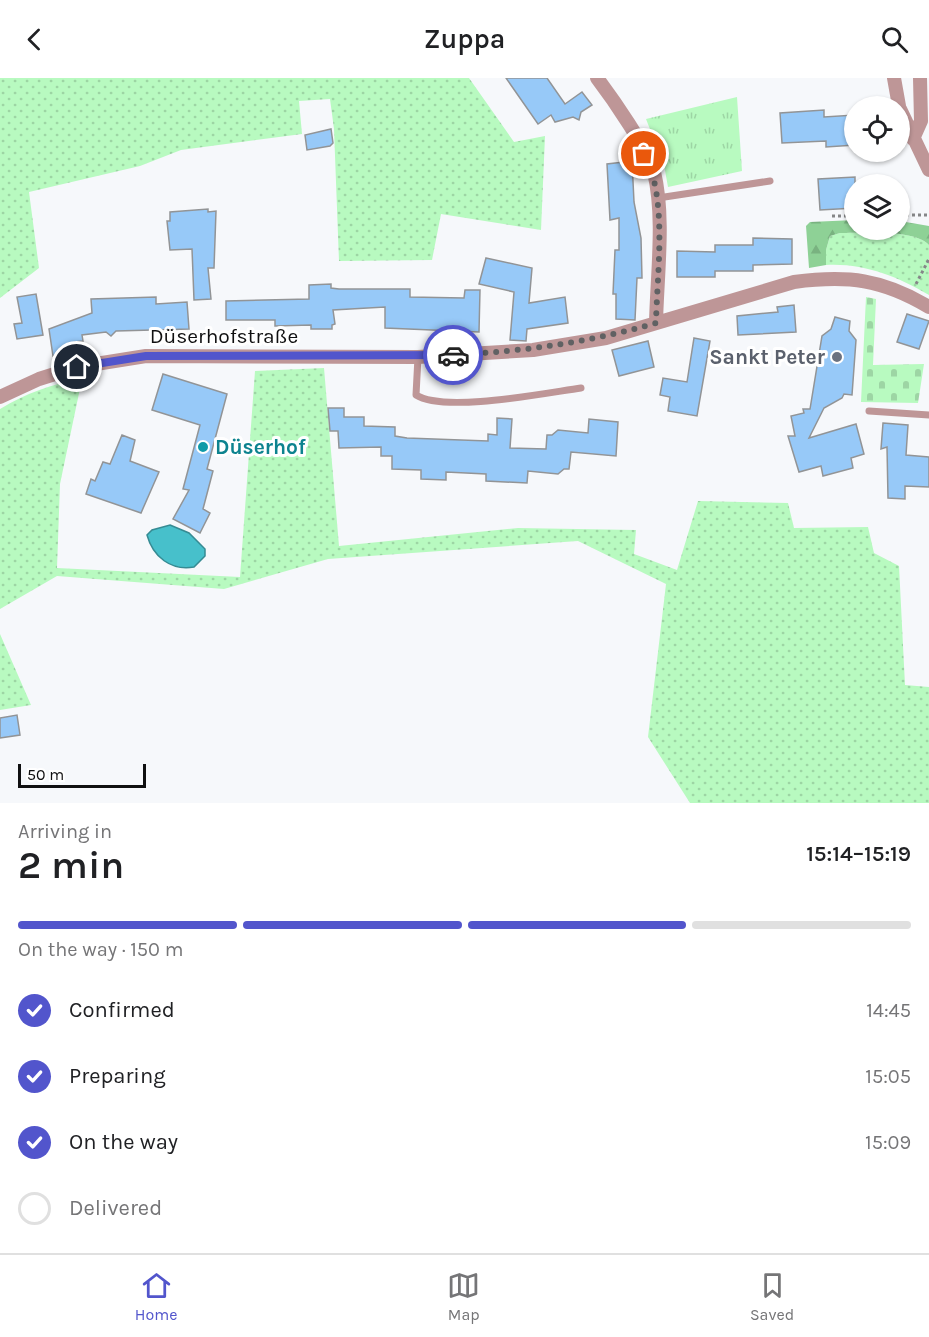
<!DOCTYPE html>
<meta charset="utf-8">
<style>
:root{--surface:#fff;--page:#f6f6f6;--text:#202124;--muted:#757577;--line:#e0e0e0;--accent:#5255cc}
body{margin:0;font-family:Karla,sans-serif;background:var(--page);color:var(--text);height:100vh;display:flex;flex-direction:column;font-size:22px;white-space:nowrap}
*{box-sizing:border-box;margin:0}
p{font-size:20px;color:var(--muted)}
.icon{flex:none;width:33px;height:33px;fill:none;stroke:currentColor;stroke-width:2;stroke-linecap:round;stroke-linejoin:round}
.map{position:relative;height:725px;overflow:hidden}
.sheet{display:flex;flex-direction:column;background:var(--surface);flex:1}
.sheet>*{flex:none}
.fabs{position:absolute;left:844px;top:18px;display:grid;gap:12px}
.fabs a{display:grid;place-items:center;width:66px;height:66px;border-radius:50%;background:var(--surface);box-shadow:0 2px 4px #0004;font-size:30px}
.scale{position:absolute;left:18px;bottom:15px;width:128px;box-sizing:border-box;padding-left:6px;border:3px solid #101011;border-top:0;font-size:16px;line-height:21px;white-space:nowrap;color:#101011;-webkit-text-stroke:4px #fff;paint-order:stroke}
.pin{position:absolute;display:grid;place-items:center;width:51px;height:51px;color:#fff;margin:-26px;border:3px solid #fff;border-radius:50%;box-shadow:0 2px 6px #0007}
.courier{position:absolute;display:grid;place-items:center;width:60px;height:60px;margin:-30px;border:4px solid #5255cc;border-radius:50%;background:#fff;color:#222;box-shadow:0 2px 8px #0007}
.summary em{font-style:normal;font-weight:600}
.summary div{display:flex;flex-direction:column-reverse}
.summary{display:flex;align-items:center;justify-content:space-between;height:102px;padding:0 18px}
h1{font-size:39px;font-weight:600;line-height:45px}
.bar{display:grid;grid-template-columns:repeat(4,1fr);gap:9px 6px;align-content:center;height:72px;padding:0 18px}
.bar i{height:8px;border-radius:4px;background:var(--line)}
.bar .current{background:var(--accent)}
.bar p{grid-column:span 4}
ol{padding:0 18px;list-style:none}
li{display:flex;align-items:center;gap:18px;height:66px}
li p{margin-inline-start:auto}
li .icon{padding:6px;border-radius:50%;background:var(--accent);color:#fff;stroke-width:4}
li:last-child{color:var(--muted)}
li i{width:33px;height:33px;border:3px solid var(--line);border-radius:50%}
header{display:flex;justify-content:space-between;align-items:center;height:78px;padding:0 18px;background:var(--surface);font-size:27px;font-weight:600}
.tab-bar{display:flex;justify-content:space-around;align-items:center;height:84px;border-top:2px solid var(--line);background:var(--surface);font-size:16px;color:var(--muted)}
.tab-bar a{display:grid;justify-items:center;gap:3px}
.tab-bar .current{color:var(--accent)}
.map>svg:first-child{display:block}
.grass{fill:url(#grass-dots)}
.forest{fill:url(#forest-firs)}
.cemetery{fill:url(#cemetery-stones)}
.park{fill:url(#park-tufts)}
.water{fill:#47c0cb;stroke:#368b93;stroke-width:1.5}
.building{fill:#97c9f8;stroke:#929496;stroke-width:1.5}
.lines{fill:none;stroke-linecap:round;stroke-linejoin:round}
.path{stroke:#858688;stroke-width:3;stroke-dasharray:3 3;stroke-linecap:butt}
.lane{stroke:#be9697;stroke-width:7}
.street{stroke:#be9697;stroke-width:14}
.done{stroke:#606163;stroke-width:6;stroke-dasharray:0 10.8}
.route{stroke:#5255cc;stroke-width:8}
.worship-dot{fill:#6b7280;stroke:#fff;stroke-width:2}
.culture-dot{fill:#0f9aa8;stroke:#fff;stroke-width:2}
.labels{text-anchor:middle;stroke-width:6;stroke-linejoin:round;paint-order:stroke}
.street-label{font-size:21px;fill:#101011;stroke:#fff}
.worship-label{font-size:21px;font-weight:bold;fill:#5b616d;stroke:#fff;text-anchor:end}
.culture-label{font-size:21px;font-weight:bold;fill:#0d838f;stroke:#fff;text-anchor:start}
</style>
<header><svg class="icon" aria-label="back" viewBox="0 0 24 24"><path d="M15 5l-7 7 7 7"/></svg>Zuppa<svg class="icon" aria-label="search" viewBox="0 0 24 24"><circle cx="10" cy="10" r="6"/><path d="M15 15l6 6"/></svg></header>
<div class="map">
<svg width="929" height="725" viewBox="0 0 929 725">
<defs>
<pattern id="grass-dots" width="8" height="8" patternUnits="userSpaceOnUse" patternTransform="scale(1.5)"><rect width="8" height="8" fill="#b8fac0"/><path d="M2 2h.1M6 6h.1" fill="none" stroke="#9dd5a4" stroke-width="1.8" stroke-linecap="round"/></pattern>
<pattern id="forest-firs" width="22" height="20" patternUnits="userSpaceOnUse" patternTransform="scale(1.5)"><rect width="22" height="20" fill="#8ed196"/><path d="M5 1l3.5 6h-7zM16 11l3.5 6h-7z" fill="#79b280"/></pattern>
<pattern id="cemetery-stones" width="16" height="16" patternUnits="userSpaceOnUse" patternTransform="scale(1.5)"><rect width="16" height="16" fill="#b8fac0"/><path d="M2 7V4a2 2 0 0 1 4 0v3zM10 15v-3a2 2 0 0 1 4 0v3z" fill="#9dd5a4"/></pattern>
<pattern id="park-tufts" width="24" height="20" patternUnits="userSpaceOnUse" patternTransform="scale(1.5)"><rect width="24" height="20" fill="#b8fac0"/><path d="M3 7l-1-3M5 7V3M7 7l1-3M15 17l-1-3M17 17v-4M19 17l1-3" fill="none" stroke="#9dd5a4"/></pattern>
</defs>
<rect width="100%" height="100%" fill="#f6f8fb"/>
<path class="grass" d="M0,0H469L514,64L545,58L541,152L441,136L432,182L339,183L334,51L330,21L299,23L302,56L181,72L140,88L29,114L39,190L0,220Z
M840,155C862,155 914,151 929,167V217C896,198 864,185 826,187V172L830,158Z
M324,290L339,468L518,450L636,452L634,476L677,492L698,423L788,425L794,450L868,449L874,475L899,488L905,607L929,609V725H690L648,659L666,506L578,463L328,481L224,511L57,498L0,531V331C27,315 51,306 82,301L60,406L57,490L240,499L255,293Z
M0,556L31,627L0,632Z"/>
<path class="forest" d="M855,142V152H900V143L929,148V167C914,151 862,155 840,155L830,158L826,172V187L809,190L806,148L810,144Z"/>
<path class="cemetery" d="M866,219L876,221L873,287L924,286L918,325L861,324Z"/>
<path class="park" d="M737,19L742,93L668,109L664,87L646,41Z"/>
<path class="water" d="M170,447L189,455L205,471V478L194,489C171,493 153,479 147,457L152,452Z"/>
<path class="building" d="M506,0H547L565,26L582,14L592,27L581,34L579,42L573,39L555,44L551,37L538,46Z
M824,32V39L855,37V67L826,69V63L782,65L780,35Z
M331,51L333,65L330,68L307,72L305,57Z
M632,83L634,124L641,160L642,200H637L635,242L616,241V216H613L615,172H619V140L610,142L607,86Z
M855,99V130L820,132L818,101Z
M208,131V134L216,133L214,190H208L211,221L194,222L192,171L170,172L167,143H170V134Z
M753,160L792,161V186L753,187V193H715V199H677V173L715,174V167H753Z
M486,180L532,190L529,225L565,219L568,245L527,251L526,263L510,262L514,214L479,206Z
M331,206V210L339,211H410V219L464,220L465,212H480L479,254L385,250V229L333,232L335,246L332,247V251H311V247L275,248V242H226V223L309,221V207Z
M36,216L43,257L17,261L14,246L22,245L17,219Z
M156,219V226L187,224L189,251L116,253L111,258L106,254L82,257L83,263L75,264L77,273L53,278L49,251L92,235L91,221Z
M794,227L796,254L738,257L737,238L778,234L777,229Z
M907,236L929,243L919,271L897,264Z
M835,239L850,243L849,253L856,262L852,317L844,316L842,320L824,330L809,360L856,346L864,376L851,380L853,390L823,398L821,388L799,394L788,358H795L791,338L804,335L803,331H810L822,258L831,251Z
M694,260L710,263L697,338L668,333L670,319L660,317L663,300L687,304Z
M648,263L654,289L619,298L612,272Z
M163,296L227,316L207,391L213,393L203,431L210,435L200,455L173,441L189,412L183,411L200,347L152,332Z
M328,330H344V339H364V348L395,349V358L407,360L488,363V356L497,357V340L512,341L510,370L546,371L547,357H552L558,352L588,355L589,341L618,344L616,378L571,374L569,391H564L558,396L528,393L527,405L486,403V396L446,394V402L421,401V392L392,391V378H381V369L339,370L338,353H330Z
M883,345L908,347L906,377L929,379V409L905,408V421L888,420L887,369L881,371Z
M122,357L135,362L130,383L159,394L141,435L86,416L91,401L95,403L103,384L110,386Z
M17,637L20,657L0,660V640Z"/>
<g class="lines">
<path class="path" d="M900,137H929
M832,138H855
M916,206L929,181"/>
<path class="lane" d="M658,120L770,103
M418,279L416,317C444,335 545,315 581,310
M869,333L929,337"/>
<path class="street" d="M597,0C613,21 647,70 654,94C665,139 657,198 656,245
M894,0L899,28
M900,31L929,92
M913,61L921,43L920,0
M0,319L39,301L77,289L146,278L418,279L533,272L606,260L794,204C848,197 882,201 929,229"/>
</g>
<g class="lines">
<path class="done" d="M453,277C525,273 586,265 656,245C657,195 668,119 644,76"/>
<path class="route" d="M77,289L146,278L453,277"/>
</g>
<circle class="worship-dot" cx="837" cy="279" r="6"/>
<circle class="culture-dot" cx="203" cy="369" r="6"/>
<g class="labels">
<g class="street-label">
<text x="224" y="265">Düserhofstraße</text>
</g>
<g class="worship-label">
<text x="825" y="286">Sankt Peter</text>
</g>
<g class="culture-label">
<text x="215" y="376">Düserhof</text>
</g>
</g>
</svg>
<div class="fabs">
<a><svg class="icon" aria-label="locate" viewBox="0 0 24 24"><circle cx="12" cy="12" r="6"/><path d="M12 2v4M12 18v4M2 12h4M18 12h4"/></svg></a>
<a><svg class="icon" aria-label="layers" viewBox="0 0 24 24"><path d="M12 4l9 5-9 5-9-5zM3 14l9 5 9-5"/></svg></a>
</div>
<div class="scale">50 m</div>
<div class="pin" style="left:644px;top:76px;background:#ea580c"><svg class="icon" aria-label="bag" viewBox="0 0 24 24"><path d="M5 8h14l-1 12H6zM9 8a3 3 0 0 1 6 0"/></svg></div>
<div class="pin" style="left:77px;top:289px;background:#1f2937"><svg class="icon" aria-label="home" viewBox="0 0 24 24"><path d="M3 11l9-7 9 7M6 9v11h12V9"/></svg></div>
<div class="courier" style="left:453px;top:277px"><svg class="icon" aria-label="car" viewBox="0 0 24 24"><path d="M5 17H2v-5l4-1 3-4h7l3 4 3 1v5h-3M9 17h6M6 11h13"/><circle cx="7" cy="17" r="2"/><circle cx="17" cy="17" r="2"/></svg></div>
</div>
<section class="sheet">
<div class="summary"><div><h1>2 min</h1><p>Arriving in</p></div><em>15:14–15:19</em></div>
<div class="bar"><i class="current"></i><i class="current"></i><i class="current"></i><i></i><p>On the way · 150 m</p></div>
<ol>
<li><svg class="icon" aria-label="check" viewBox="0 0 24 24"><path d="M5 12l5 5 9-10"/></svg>Confirmed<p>14:45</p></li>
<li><svg class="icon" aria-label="check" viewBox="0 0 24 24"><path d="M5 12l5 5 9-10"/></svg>Preparing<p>15:05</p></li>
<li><svg class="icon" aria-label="check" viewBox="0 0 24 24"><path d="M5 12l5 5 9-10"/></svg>On the way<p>15:09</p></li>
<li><i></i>Delivered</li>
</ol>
</section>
<nav class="tab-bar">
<a class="current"><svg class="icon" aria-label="home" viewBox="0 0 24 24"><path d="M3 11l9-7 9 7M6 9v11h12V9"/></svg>Home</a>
<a><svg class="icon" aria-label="map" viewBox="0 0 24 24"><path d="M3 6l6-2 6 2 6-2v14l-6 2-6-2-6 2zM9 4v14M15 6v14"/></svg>Map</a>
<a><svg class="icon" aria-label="saved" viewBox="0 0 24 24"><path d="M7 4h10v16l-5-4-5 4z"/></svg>Saved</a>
</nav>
